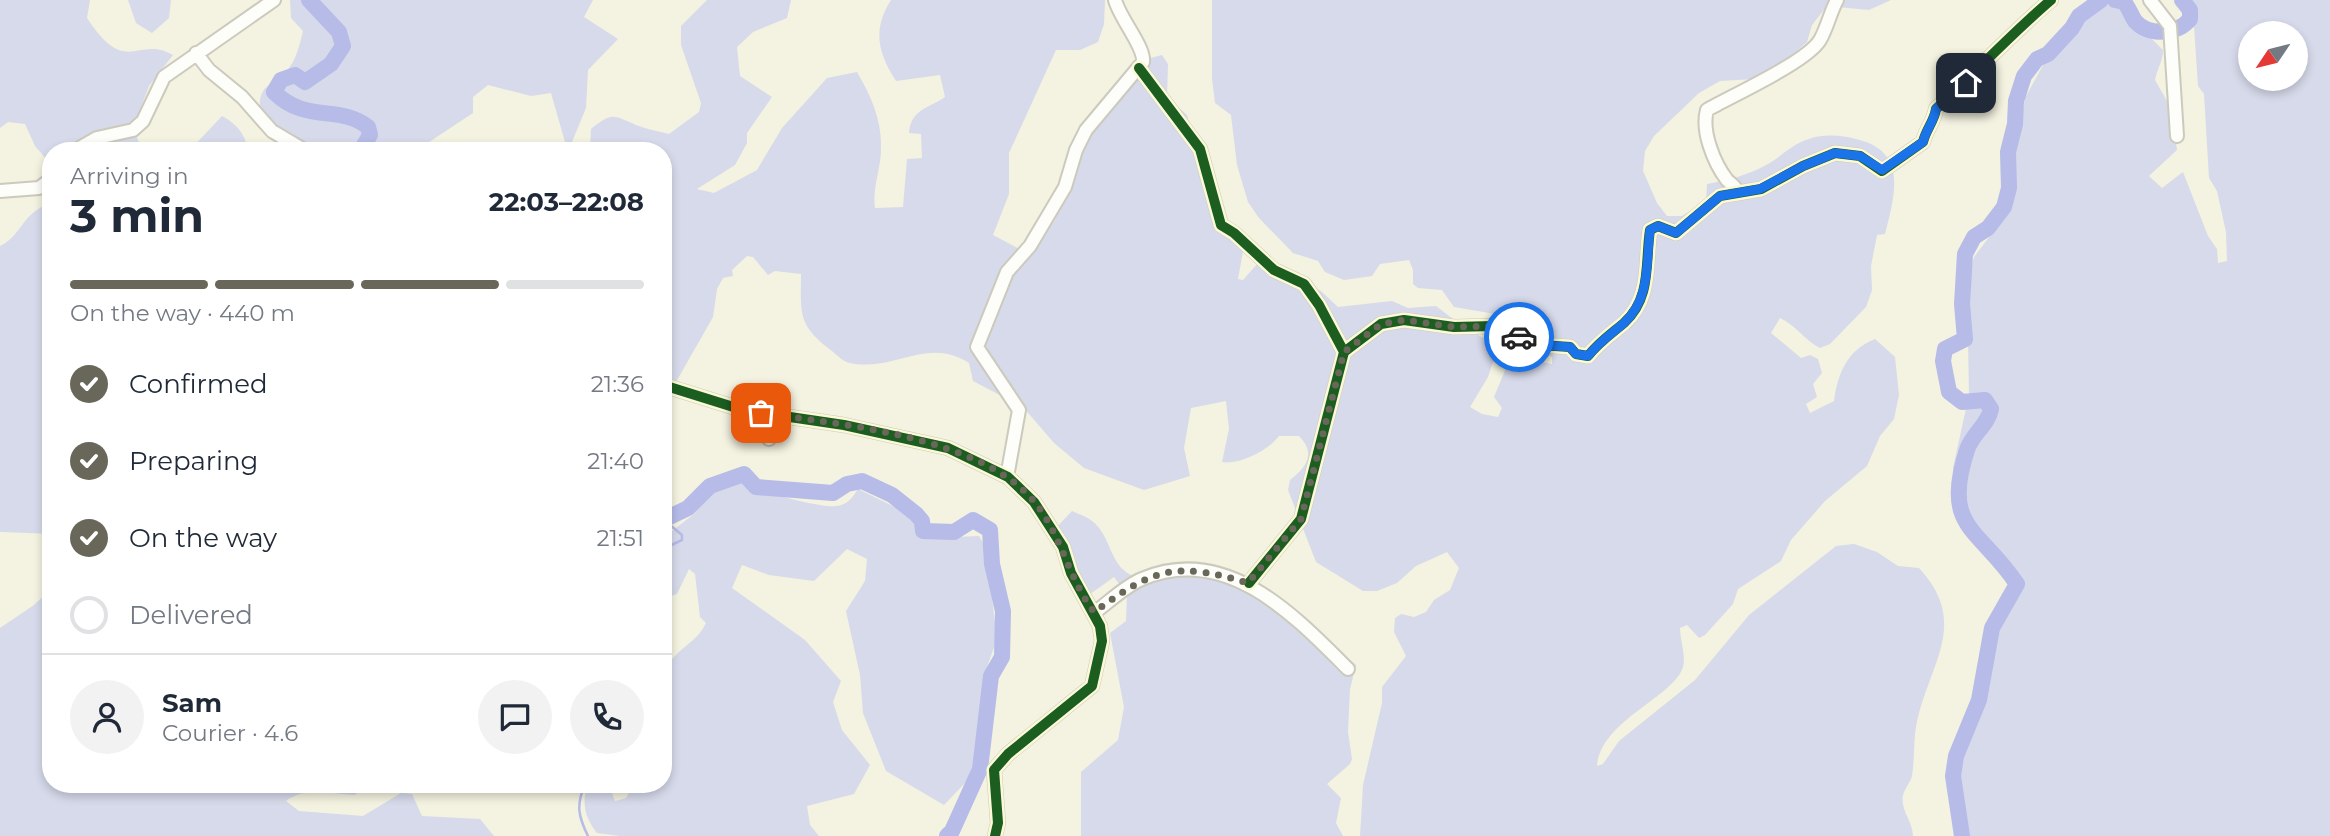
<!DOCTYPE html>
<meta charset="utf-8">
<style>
:root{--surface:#fff;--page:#f2f2f3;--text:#1f2937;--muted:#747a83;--line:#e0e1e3;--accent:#686759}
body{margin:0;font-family:Montserrat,sans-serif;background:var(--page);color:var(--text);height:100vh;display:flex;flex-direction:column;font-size:26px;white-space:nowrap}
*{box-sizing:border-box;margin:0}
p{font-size:23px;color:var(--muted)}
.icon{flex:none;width:38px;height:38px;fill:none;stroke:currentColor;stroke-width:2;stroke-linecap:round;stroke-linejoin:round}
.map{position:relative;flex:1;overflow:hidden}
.drawer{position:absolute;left:42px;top:142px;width:630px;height:651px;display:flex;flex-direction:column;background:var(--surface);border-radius:28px;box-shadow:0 4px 10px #0003}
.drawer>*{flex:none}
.needle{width:46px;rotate:235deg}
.controls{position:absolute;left:2238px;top:21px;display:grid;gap:14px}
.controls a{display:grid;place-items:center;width:70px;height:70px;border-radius:50%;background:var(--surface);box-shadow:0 4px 10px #0003;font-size:35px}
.pin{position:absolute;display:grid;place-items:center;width:60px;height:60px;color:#fff;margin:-30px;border-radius:14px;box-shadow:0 4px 10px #0006}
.courier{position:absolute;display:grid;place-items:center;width:70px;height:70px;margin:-35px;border:5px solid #1a73e8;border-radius:50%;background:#fff;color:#222;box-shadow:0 2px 9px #0007}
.headline em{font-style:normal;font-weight:700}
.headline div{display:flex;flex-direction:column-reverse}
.headline{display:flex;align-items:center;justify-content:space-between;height:119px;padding:0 28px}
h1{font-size:46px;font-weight:700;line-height:52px}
.bar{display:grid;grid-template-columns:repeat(4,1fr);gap:10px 7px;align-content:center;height:84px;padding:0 28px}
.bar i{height:9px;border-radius:5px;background:var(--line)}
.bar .on{background:var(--accent)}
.bar p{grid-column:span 4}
.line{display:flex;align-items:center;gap:18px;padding:0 28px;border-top:2px solid var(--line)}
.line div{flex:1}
.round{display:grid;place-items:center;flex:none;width:74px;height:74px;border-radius:37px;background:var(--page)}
ol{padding:0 28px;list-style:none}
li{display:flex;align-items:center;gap:21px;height:77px}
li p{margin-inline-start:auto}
li .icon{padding:7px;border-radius:50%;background:var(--accent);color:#fff;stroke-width:4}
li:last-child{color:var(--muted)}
li i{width:38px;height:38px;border:4px solid var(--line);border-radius:50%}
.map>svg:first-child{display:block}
.forest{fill:#d7daea;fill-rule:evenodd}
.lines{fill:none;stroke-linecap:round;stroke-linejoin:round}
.stream{stroke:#b6bbe8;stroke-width:2.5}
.river{stroke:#b6bbe8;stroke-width:16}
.minor-casing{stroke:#cbcabc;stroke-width:16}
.minor{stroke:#fdfdfa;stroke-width:12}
.cycleway-casing{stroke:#fcf9d8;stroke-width:15}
.cycleway{stroke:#1b5e20;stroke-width:10}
.done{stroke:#686759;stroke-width:7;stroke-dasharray:0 12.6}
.route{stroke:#1a73e8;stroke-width:9}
</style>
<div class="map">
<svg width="2330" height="836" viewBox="0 0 2330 836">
<rect width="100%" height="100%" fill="#f4f2e0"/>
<path class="forest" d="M0,0H90L87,18C127,79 137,34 173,55L149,86L136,120L126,128L76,144L69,150H51V162L48,161L35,146L25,124L8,122L0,128Z
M128,0H171L169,18L152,33L136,23Z
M290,0H593L584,17L618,39L588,70L586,108L572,142H565L551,93L531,96L488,85L473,97V113L417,150H298L293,134L261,117C255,82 273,88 289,68C297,58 300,43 303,31L291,18Z
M707,0H791L787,18L753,32L737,47L740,76L772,97L747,133V143L735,165L697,189L714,193L757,170L782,128L827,78L857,72C871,96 882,120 881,149C881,169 872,188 875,208L903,207L907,159L922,158L921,134L909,133C911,109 928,109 945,97L940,75L896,81C878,53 872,30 891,0H1105L1104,24L1098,42L1080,50H1056L1009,153V194L993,235L1029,254L1055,220L1087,138L1147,59L1162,55L1168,64L1167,97L1187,115L1190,127C1213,140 1215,192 1225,218C1229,228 1238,238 1244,246L1238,279L1243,280L1258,263L1321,291L1338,307L1392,301L1408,308L1436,306L1457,322L1477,330L1478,335L1489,341L1497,350L1488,377L1470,407L1482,414L1498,417L1502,408L1494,397L1506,368L1513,369L1516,364L1514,356L1552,364V357L1531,347L1509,329L1512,321L1507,316L1454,307L1442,290L1418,288L1413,284V270L1409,260L1380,264L1372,276L1344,280L1325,272L1318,261L1293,253L1259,218L1248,202L1237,165L1231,115L1215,103L1212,79V0H1891L1869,10L1827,6L1812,25L1807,42L1787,60L1754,79L1720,81L1699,93L1654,136L1645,151L1643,171L1657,203L1667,216H1682L1706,201L1707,184C1728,180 1749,175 1768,164C1782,156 1792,144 1809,139C1824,134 1841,135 1856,139C1908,151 1895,194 1885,234L1877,235L1871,266L1872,290L1866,307L1830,344L1820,348C1804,340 1797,326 1780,318L1771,333L1801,358L1810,355L1818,359L1822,373L1813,384L1817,397L1806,404L1810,413L1834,401C1838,373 1847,350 1875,339L1895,357L1899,395L1894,419L1880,436L1867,466L1825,501L1791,540L1781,561L1738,589L1733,604L1705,635L1699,638L1687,625L1680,628C1680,639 1686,656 1683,667C1673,698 1601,720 1597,766L1603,764L1619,741L1695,680L1749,615L1836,546L1854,544L1877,552L1898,566L1919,568C1968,621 1933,659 1918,717C1913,735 1915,757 1912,776C1910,783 1905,788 1903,795C1900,810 1913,822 1913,836H1360L1363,785L1382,703V687L1406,656L1394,632L1395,618L1401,614L1414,617L1426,612L1434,600L1450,590L1459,568L1447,552L1416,566L1397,583L1377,591H1363L1316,562L1288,490L1290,480C1307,467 1316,453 1299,436H1279C1269,450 1239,465 1222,462L1229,429L1226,401L1191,408L1184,448L1190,476L1144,490L1084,468L1054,443L1023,407L973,381L969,363C927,336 896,372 850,363C843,362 835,353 828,348C797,324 801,311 801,274L775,271L768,275L753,257L747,256L732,270L733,276L723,278L717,289L713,317L676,382L663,380V150H590L591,129C613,112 612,115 636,125C646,129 658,131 669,134L699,112L701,103L681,45V26Z
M2187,0H2330V836H1964L1956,775L1996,632L2012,600L2006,567L1953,502V468L1969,395L1967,284L1974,257L2005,216L2025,98L2043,65L2082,20L2095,6L2107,3L2124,11L2163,50C2163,61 2157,69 2155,80L2171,108L2177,150L2149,176L2162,188L2183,172L2208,236L2217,249L2218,263L2227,261L2226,232L2217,191L2209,178L2204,94L2198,86L2193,11ZM2250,33H2296V79H2250Z
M222,116C237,124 245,134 248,150H190Z
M136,136L143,150H83L86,147Z
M51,204V534L3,532H0V246C22,236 23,210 51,204Z
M738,481C757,490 816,508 837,506C847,505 853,497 858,489L905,512L915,525L931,538L979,536L986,548L997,639L987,667L976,758L966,782L944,805L886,771L863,713L860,675L846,611L865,581L867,559L847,549L814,581L769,575L742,565L732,588L805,640L841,681L833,702L842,730L870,765L854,794L807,806L810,825L819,836H620L597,833C585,818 581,803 588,784L610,788L615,801L626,798L634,784H663L666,668C680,645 696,644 706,623L700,617L695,574L689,569L677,594L663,599V538L694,514L716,489Z
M1072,511C1078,514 1086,516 1092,521C1111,535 1109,564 1131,575C1152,586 1182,573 1205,574C1241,576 1326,641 1356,665L1350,689L1348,732L1352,759L1350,764L1327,784L1341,798L1336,823L1343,836H1081V772L1118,740L1124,707L1110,633L1126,621L1127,595L1114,577L1086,597L1056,528Z
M51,589V784H366L355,795C331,794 306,786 286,801L299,811L363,816L401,793L412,794L422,816L480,819L494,836H0V628L34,605Z"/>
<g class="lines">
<path class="stream" d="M663,549L682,540V535L664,520
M585,784C576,805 578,816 588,836"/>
<path class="river" d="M309,0L339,32L343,46L331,64L305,82L295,75L281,80L274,92C306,124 339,104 368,127L370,135L361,150
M2115,0L2124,2C2129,8 2131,15 2135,21C2149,37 2178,34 2190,19V10L2182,0
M663,520L688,508L710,486L744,474L756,487L833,493L847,484L862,481L892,495L916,514L922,521L923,531L954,532L973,520L990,530L992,564L1003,611L1002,657L991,676L980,769L952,831L947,836
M1962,836L1953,776L1956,756L1979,700L1992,628L2017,584C1980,528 1941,529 1967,450C1972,434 1988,425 1991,409L1985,400L1962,402L1949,392L1943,361L1945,349L1965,339L1962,304L1965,254L1974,237L1988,228L2004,207L2009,188L2008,152L2015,124L2016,101L2024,76L2037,59L2048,54L2072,28L2079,16L2101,0"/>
<g class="minor-casing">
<path id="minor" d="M2150,0L2170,26L2177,136
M196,53L209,70L242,97L272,131L304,150
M1139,68L1200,149L1221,225L1234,233L1274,270L1304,284L1319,305L1344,352L1301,519L1249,583
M76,150L97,138L133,130L143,121L164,77L274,0
M0,191L39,188L51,179
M1738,193C1736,186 1732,185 1727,180C1714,163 1701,131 1707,110C1731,96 1807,62 1820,40C1827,28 1830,13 1837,0
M1344,352L1381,324L1404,320L1454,327L1493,326L1540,345L1570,347L1576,354L1588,356C1599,342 1611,334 1624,323C1652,298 1645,262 1650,230L1658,226L1676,233L1720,196L1761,189L1803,166L1835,153L1860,156L1882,171L1923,142C1926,129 1934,122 1936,109C1975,73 2010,35 2051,0
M663,385L743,410L844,425L948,448L1008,477L1034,502L1063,547L1071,573L1100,626L1102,641L1092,686L1008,754L994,770L998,823L995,836
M769,439L771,411L778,391
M1007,477L1019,410L977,347L1007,272L1030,246L1065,187L1076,150L1086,130L1143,62C1145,47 1120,19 1115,0
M1094,613C1109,602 1125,586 1142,579C1226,543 1294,615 1348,669"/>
</g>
<use href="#minor" class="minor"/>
<g class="cycleway-casing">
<path id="cycleway" d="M1139,68L1200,149L1221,225L1234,233L1274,270L1304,284L1319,305L1344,352L1301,519L1249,583
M1344,352L1381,324L1404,320L1454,327L1493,326L1540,345L1570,347L1576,354L1588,356C1599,342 1611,334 1624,323C1652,298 1645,262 1650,230L1658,226L1676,233L1720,196L1761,189L1803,166L1835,153L1860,156L1882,171L1923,142C1926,129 1934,122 1936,109C1975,73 2010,35 2051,0
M663,385L743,410L844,425L948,448L1008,477L1034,502L1063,547L1071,573L1100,626L1102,641L1092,686L1008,754L994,770L998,823L995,836"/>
</g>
<use href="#cycleway" class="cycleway"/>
</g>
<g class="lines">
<path class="done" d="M761,413C841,424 985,437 1037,505C1062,538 1069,579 1094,612C1155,568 1175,561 1248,583L1301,519L1344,352L1381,324L1404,320L1454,327L1493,326L1519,337"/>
<path class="route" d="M1519,337L1540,345L1570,347L1576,354L1588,356C1599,342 1611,334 1624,323C1651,298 1646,262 1650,230L1658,226L1676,233L1720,196L1760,189L1803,166L1835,153L1860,156L1882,170L1923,142C1926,129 1934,122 1936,109L1966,83"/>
</g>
</svg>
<div class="controls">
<a><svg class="needle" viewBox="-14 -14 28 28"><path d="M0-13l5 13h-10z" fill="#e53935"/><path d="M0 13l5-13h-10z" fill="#747a83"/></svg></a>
</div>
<div class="pin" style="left:761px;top:413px;background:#ea580c"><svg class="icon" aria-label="bag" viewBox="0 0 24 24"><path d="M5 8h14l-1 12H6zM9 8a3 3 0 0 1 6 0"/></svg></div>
<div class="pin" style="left:1966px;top:83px;background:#1f2937"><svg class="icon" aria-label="home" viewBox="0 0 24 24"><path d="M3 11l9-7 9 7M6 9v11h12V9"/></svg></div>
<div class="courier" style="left:1519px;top:337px"><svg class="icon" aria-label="car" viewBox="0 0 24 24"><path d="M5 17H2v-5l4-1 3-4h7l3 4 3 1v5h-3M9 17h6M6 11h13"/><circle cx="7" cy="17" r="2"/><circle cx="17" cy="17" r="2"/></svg></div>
<section class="drawer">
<div class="headline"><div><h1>3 min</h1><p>Arriving in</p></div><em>22:03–22:08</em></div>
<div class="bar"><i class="on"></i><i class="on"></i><i class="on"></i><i></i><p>On the way · 440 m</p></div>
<ol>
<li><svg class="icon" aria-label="check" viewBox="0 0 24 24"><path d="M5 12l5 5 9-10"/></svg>Confirmed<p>21:36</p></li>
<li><svg class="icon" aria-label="check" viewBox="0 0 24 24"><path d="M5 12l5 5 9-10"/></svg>Preparing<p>21:40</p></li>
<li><svg class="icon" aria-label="check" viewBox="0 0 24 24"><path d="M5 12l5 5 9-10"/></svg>On the way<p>21:51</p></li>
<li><i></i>Delivered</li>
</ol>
<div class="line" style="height:126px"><a class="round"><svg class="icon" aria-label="person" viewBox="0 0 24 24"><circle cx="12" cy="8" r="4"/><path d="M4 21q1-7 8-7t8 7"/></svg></a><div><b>Sam</b><p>Courier · 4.6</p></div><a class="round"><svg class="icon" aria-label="chat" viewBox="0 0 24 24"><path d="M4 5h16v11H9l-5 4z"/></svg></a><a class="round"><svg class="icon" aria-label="phone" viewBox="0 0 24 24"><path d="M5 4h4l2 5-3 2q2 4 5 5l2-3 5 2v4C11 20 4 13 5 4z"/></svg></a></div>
</section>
</div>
